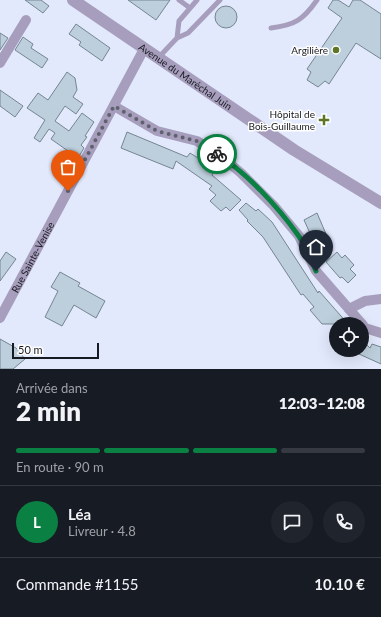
<!DOCTYPE html>
<html lang="fr">
<meta charset="utf-8">
<style>
:root{--surface:#171b24;--page:#20242c;--text:#f1f3f6;--muted:#9ea1a6;--line:#363941;--accent:#0b8043}
body{margin:0;font-family:Lato,sans-serif;background:var(--page);color:var(--text);height:100vh;display:flex;flex-direction:column;font-size:15px;white-space:nowrap}
*{box-sizing:border-box;margin:0}
p{font-size:13px;color:var(--muted)}
.icon{flex:none;width:22px;height:22px;fill:none;stroke:currentColor;stroke-width:2;stroke-linecap:round;stroke-linejoin:round}
.map{position:relative;height:369px;overflow:hidden}
.sheet{display:flex;flex-direction:column;background:var(--surface);flex:1}
.sheet>*{flex:none}
.tools{position:absolute;left:329px;top:317px;display:grid;gap:8px}
.tools a{display:grid;place-items:center;width:40px;height:40px;border-radius:50%;background:var(--surface);box-shadow:0 4px 16px #0002;font-size:20px}
.scale{position:absolute;left:12px;bottom:10px;width:87px;box-sizing:border-box;padding-left:4px;border:2px solid #181a21;border-top:0;font-size:11px;line-height:14px;white-space:nowrap;color:#181a21;-webkit-text-stroke:3px #fff;paint-order:stroke}
.pin{position:absolute;display:grid;place-items:center;width:34px;height:34px;color:#fff;margin:-41px -17px;border-radius:50% 50% 50% 0;rotate:-45deg;box-shadow:0 0 4px #0007}
.pin .icon{rotate:45deg}
.courier{position:absolute;display:grid;place-items:center;width:40px;height:40px;margin:-20px;border:3px solid #0b8043;border-radius:50%;background:#fff;color:#222;box-shadow:0 1px 5px #0007}
.head em{font-style:normal;font-weight:800}
.head div{display:flex;flex-direction:column-reverse}
.head{display:flex;align-items:center;justify-content:space-between;height:68px;padding:0 16px}
h1{font-size:26px;font-weight:800;line-height:30px}
.bar{display:grid;grid-template-columns:repeat(4,1fr);gap:6px 4px;align-content:center;height:48px;padding:0 16px}
.bar i{height:5px;border-radius:3px;background:var(--line)}
.bar .on{background:var(--accent)}
.bar p{grid-column:span 4}
.line{display:flex;align-items:center;gap:10px;padding:0 16px;border-top:1px solid var(--line)}
.line div{flex:1}
.round{display:grid;place-items:center;flex:none;width:42px;height:42px;border-radius:21px;background:var(--page)}
.map>svg:first-child{display:block}
.building{fill:#bdcfdc;stroke:#758591}
.lines{fill:none;stroke-linecap:round;stroke-linejoin:round}
.service{stroke:#a79ebd;stroke-width:5}
.minor{stroke:#a79ebd;stroke-width:10}
.tertiary{stroke:#a79ebd;stroke-width:12}
.done{stroke:#5f626e;stroke-width:4;stroke-dasharray:0 7.2}
.route{stroke:#0b8043;stroke-width:5}
.poi-dot{fill:#5f7526;stroke:#fff;stroke-width:1.5}
.labels{text-anchor:middle;stroke-width:3;stroke-linejoin:round;paint-order:stroke}
.poi-label{font-size:10px;fill:#181a21;stroke:#fff;text-anchor:end}
.street-label{font-size:10px;fill:#181a21;stroke:#fff}
</style>
<div class="map">
<svg width="381" height="369" viewBox="0 0 381 369">
<rect width="100%" height="100%" fill="#e2e9fc"/>
<path class="building" d="M25,0H41L49,6L43,13Z
M128,0H170L156,20Z
M333,0H338L349,7L353,0H360L381,14V59L356,43L329,84L325,81L318,87L307,80L311,72L307,69L342,18L328,8Z
M215 17a11 11 0 1 1 22 0a11 11 0 1 1-22 0Z
M76,24L110,48L102,61L79,45L81,42L69,34Z
M0,33L8,38L0,50Z
M23,37L33,44L31,48L48,59L42,68L15,50Z
M67,72L75,78L77,90L73,97L83,104L76,114L65,106L55,121L69,131L82,113L94,122L85,136L87,137L81,145L84,148L78,158L51,139L55,133L49,129L40,142L34,138L45,120L27,108L38,93L48,100Z
M0,90L23,106L15,117L0,106Z
M127,132L187,157L190,153L208,164L207,166L214,171L212,175L241,200L230,211L226,207L221,211L210,201L216,195L209,189L212,186L176,161L173,169L121,148Z
M246,203L256,211L258,209L272,222L318,293L319,291L348,324H322L310,310L314,307L303,294L301,295L263,237L247,221L248,220L239,210Z
M317,213L329,241L319,246L315,239L313,240L304,220Z
M6,252L16,259L0,281V261Z
M337,252L342,258L345,255L354,265L350,269L356,275L348,283L342,277L340,278L326,262Z
M60,272L80,283L78,286L105,301L96,318L74,305L62,326L45,317L58,291L51,287Z
M0,339L16,348L25,359L13,369H0Z
M363,341L370,348L372,344L381,347V364L359,354L360,350H362Z"/>
<g class="lines">
<path class="service" d="M179,0L190,8
M271,28C295,25 303,20 317,0
M177,38L179,21L197,0
M159,57L177,38L188,33L220,0"/>
<g class="minor">
<path d="M0,63L26,20"/>
<path d="M114,106L157,131L197,141L223,158L241,173L274,206L299,236L316,271L362,324"/>
<path d="M349,309L365,301L381,299"/>
<path id="s1" d="M0,318L144,49"/>
<path d="M362,324L365,328L381,333"/>
</g>
<path class="tertiary" id="s2" d="M73,0L294,150L381,203"/>
</g>
<g class="lines">
<path class="done" d="M68,191L114,106L157,131L197,141L217,154"/>
<path class="route" d="M217,154C247,173 278,207 298,235C306,246 311,259 316,271"/>
</g>
<g class="poi-dot">
<circle cx="336" cy="50" r="4"/>
<path d="M322 114h4v4h4v4h-4v4h-4v-4h-4v-4h4z"/>
</g>
<g class="labels">
<g class="poi-label">
<text x="328" y="54">Argilière</text>
<text x="315" y="118">Hôpital de<tspan x="315" dy="12">Bois-Guillaume</tspan></text>
</g>
<g class="street-label">
<text dy="4" stroke="none"><textPath href="#s2" startOffset="136">Avenue du Maréchal Juin</textPath></text>
<text dy="4" stroke="none"><textPath href="#s1" startOffset="69">Rue Sainte-Venise</textPath></text>
</g>
</g>
</svg>
<div class="tools">
<a><svg class="icon" aria-label="locate" viewBox="0 0 24 24"><circle cx="12" cy="12" r="6"/><path d="M12 2v4M12 18v4M2 12h4M18 12h4"/></svg></a>
</div>
<div class="scale">50 m</div>
<div class="pin" style="left:68px;top:191px;background:#ea580c"><svg class="icon" aria-label="bag" viewBox="0 0 24 24"><path d="M5 8h14l-1 12H6zM9 8a3 3 0 0 1 6 0"/></svg></div>
<div class="pin" style="left:316px;top:271px;background:#1f2937"><svg class="icon" aria-label="home" viewBox="0 0 24 24"><path d="M3 11l9-7 9 7M6 9v11h12V9"/></svg></div>
<div class="courier" style="left:217px;top:154px"><svg class="icon" aria-label="bike" viewBox="0 0 24 24"><circle cx="6" cy="16" r="4"/><circle cx="18" cy="16" r="4"/><path d="M6 16l4-8h5l3 8M10 8l3 8H6M13 5h3"/></svg></div>
</div>
<section class="sheet">
<div class="head"><div><h1>2 min</h1><p>Arrivée dans</p></div><em>12:03–12:08</em></div>
<div class="bar"><i class="on"></i><i class="on"></i><i class="on"></i><i></i><p>En route · 90 m</p></div>
<div class="line" style="height:72px"><b class="round" style="background:var(--accent);color:#fff">L</b><div><b>Léa</b><p>Livreur · 4.8</p></div><a class="round"><svg class="icon" aria-label="chat" viewBox="0 0 24 24"><path d="M4 5h16v11H9l-5 4z"/></svg></a><a class="round"><svg class="icon" aria-label="phone" viewBox="0 0 24 24"><path d="M5 4h4l2 5-3 2q2 4 5 5l2-3 5 2v4C11 20 4 13 5 4z"/></svg></a></div>
<div class="line" style="height:52px"><div>Commande #1155</div><b>10.10 €</b></div>
</section>
